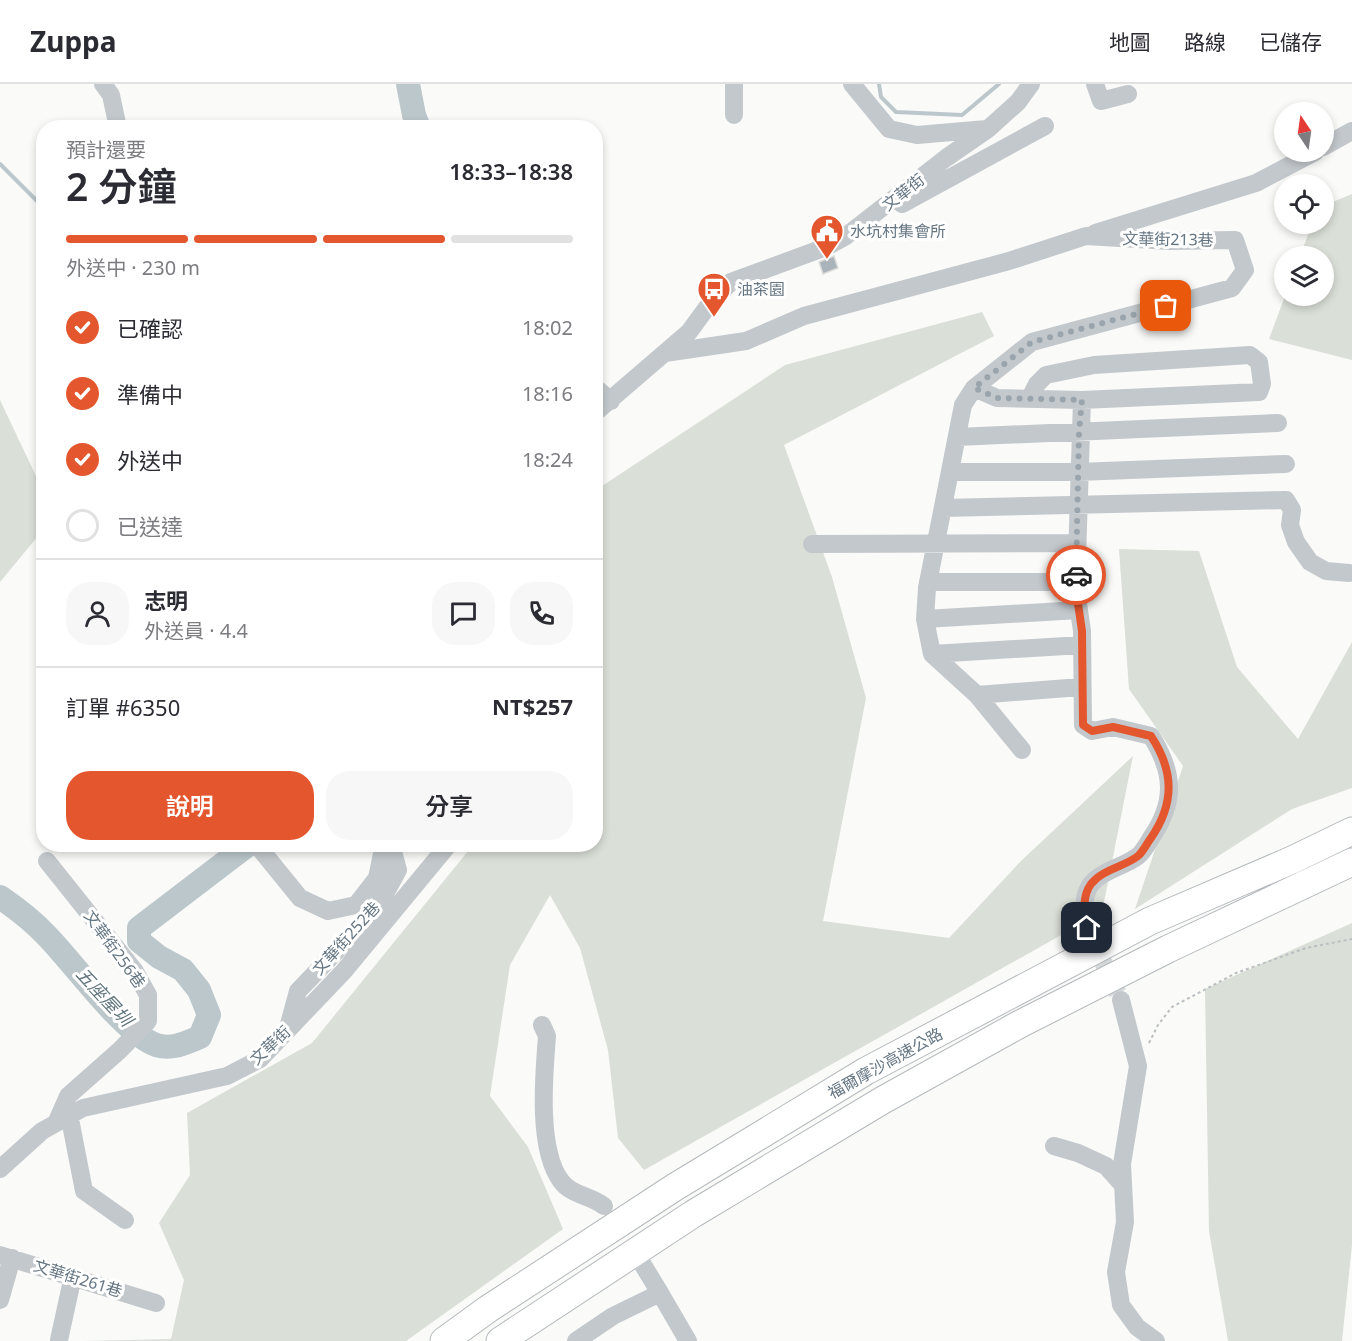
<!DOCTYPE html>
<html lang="zh-TW">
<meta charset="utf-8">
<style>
:root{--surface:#fff;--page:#f7f7f7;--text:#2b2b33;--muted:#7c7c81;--line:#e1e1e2;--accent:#e4572e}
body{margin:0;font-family:"Noto Sans","Noto Sans TC",sans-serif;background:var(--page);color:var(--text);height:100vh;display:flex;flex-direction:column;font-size:22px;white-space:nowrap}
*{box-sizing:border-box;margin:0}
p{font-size:20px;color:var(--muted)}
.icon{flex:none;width:33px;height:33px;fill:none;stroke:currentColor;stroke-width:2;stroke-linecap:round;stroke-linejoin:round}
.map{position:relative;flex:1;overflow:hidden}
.sheet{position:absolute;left:36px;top:36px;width:567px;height:732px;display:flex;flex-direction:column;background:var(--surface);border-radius:24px;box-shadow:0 3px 9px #0003}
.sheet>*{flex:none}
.needle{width:39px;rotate:347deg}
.buttons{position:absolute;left:1274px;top:18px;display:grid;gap:12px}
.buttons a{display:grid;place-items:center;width:60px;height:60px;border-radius:50%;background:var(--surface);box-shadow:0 3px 9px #0003;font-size:30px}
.pin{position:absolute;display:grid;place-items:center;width:51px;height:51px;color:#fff;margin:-26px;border-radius:12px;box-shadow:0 3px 9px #0006}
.courier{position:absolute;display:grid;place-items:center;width:60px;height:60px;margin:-30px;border:4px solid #e4572e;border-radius:50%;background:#fff;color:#222;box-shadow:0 2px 8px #0007}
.headline em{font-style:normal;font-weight:600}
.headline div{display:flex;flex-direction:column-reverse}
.headline{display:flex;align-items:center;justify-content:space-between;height:102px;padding:0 30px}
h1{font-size:39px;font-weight:600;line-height:45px}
.bar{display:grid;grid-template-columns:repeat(4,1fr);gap:9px 6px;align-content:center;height:72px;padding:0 30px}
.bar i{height:8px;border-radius:4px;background:var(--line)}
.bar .on{background:var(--accent)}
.bar p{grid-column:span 4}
.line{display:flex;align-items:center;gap:15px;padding:0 30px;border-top:2px solid var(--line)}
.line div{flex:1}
.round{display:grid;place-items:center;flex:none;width:63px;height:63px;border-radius:24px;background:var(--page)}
ol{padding:0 30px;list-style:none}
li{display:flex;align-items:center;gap:18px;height:66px}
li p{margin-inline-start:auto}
li .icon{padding:6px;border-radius:50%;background:var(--accent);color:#fff;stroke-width:4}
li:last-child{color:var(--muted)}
li i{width:33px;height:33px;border:3px solid var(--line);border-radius:50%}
.action{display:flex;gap:12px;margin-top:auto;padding:12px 30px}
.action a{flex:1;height:69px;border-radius:24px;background:var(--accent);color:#fff;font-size:24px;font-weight:600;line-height:69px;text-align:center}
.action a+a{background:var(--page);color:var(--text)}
header{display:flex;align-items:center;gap:36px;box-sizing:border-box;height:84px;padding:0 30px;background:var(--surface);border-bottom:2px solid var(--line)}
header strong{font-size:28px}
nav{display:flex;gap:33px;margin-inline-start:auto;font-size:21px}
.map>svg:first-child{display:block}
.green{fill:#dadfd7}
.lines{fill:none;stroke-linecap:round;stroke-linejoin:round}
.stream{stroke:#bbc7cb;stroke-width:4}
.river{stroke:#bbc7cb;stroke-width:24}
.building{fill:#aab3b9;stroke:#dcdcda;stroke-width:1.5}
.minor-tunnel{stroke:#d5d9db;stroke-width:18;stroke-dasharray:18 9;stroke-linecap:butt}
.highway-casing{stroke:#b4b9bd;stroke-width:29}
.path{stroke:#bbbfc2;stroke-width:2;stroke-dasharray:3 3;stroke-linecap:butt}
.minor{stroke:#c3c8cc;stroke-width:18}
.highway{stroke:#fff;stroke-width:27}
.done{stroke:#99a4ac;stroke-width:6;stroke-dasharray:0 10.8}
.route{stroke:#e4572e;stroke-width:8}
.labels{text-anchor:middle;stroke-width:6;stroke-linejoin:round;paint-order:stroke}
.street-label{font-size:16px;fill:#657683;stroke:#fff}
.poi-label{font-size:16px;fill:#657683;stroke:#fff;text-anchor:start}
.water-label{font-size:18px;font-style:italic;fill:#60757c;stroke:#fff}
</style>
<header>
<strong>Zuppa</strong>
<nav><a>地圖</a><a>路線</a><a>已儲存</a></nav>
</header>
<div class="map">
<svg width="1352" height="1257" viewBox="0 0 1352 1257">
<rect width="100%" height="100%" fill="#fafaf8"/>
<path class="green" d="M1352,110V276L1269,255L1285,212H1323V172H1300L1312,140H1323V122Z
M982,228L994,252L784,361L832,493L866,614L823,837L949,854L1021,777L1133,672L1102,828L644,1086L618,1054L608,966L580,864L550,811L510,881L490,1012L528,1063L563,1145L406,1257H84L171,1255L184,1196L159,1139L190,1091L187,1029L312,959L473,761L596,760V406L785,281Z
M0,316L44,409L43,446L0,498Z
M1119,465L1199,467L1237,583L1298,655L1352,558V704L1292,725L1135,825L1183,682L1129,605Z
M1352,839V1161L1342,1257H1228L1209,1147L1205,905Z"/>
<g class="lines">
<path class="stream" d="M879,0L881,13L896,28L962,31L999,0
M0,80L44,124"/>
<path class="river" d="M408,0L414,31L419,44
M0,813C16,824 32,836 46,851C73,878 123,949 156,961C172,966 186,959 200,953L209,931L199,906L183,886L159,873L139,857V844L249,760"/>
</g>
<path class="building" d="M834,172L838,184L823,190L819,178Z"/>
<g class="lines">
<path class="minor-tunnel" d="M1087,844L1121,916"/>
<g class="highway-casing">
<path id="highway" d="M444,1257L488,1225L675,1103L866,987L1150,837L1292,776L1352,747
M500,1257L693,1130L883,1016L1020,940L1168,865L1352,778"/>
</g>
<path class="path" d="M1149,959L1158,941L1172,923L1236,889L1306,864L1352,855"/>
<path class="minor" d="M103,0L111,11L118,44
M734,0V31
M852,0L889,45L917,51L987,45
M1095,0L1101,17L1128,10
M1323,63L1352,47
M902,120L1045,42
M1095,149L1256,99L1315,68
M665,269L746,257L804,232L1009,177L1086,152L1170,157L1235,156L1245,186L1232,204L1032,258L974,304L963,321L927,504L925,535L932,570L977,611L1022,666
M596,304L611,317
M974,304L997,314L1082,316L1076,506L1082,547L1083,641L1092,647L1113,643L1151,652C1174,688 1176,718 1151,754C1148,759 1143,768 1138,772C1124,783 1102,786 1091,800C1081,814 1085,830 1087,844
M1030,314L1037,300L1046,291L1094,281L1250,271L1259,278L1262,300L1259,308L1082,316
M596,328L689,248L711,218L731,198L826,163L846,152L946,74L988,45L1018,18L1031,0
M957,353L1278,339
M950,388H1078L1286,380
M943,424L1286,416L1292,426L1290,441L1296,458L1310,478L1326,487L1349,489
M812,460L1077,459
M928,498H1076
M925,535L1079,526
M932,570L1082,561
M977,611L1081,603
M256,760L300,814L328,827L356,821L377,794L384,760
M47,777L134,886L148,911V937L120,966L68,1012L57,1037
M1121,916L1138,982L1122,1080L1125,1138L1116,1188L1121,1221L1137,1243L1156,1257
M542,941L547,952C544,990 537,1065 561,1097C571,1111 589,1111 604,1122
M288,944L298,907L377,825L398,786L391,760
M69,1030L84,1107L125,1136
M1054,1062L1078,1069L1106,1082L1122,1100
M0,1085L42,1047L83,1024L227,992L260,975L344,887L449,760
M0,1171L156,1219
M660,1209L688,1257
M0,1216L12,1174
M59,1256L73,1192
M576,1257L613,1232L660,1209L643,1181"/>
<use href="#highway" class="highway"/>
</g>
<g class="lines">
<path class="done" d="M1076,491L1079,349L1082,316L997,314L974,304L1032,258L1166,222"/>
<path class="route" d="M1076,491V506L1082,547L1083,641L1092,647L1113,643L1151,652C1174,687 1175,719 1151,754C1147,759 1143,768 1138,772C1124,783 1103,785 1091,800C1081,814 1085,830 1087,844"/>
</g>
<defs>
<g id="civic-pin" transform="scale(1.725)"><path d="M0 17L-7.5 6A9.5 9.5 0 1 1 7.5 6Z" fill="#e4572e" stroke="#fff"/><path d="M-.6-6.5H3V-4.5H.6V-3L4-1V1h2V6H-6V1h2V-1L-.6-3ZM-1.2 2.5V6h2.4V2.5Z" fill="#fff"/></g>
<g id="bus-pin" transform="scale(1.725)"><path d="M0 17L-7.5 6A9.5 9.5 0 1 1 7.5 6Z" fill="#e4572e" stroke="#fff"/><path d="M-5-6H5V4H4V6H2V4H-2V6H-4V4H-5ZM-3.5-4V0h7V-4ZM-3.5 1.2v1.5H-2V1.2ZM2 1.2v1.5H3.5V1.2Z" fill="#fff"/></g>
</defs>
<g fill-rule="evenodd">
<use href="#civic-pin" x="827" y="147"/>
<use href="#bus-pin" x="714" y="205"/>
</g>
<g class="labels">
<g class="street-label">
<text transform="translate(903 108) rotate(-38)" y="6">文華街</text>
<text transform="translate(1168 155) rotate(1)" y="6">文華街213巷</text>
<text transform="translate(346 854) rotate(-48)" y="6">文華街252巷</text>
<text transform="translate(115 865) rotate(54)" y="6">文華街256巷</text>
<text transform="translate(270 961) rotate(-43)" y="6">文華街</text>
<text transform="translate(885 979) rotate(-29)" y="6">福爾摩沙高速公路</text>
<text transform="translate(78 1194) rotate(17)" y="6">文華街261巷</text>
</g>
<g class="poi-label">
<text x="850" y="153">水坑村集會所</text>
<text x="737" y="211">油茶園</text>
</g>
<g class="water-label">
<text transform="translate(104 913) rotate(47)" y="6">五座屋圳</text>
</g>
</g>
</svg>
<div class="buttons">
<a><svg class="needle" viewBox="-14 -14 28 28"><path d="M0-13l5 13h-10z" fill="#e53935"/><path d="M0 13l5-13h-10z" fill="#7c7c81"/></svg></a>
<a><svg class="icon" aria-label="locate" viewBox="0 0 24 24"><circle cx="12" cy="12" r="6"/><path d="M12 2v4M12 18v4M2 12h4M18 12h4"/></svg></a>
<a><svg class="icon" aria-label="layers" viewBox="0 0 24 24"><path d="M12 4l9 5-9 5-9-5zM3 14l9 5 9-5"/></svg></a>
</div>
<div class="pin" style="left:1166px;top:222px;background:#ea580c"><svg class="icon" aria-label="bag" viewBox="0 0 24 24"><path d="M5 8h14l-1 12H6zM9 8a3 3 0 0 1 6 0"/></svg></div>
<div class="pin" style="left:1087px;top:844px;background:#1f2937"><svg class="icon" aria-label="home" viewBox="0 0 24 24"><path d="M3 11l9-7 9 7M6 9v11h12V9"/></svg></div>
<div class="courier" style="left:1076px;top:491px"><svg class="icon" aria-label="car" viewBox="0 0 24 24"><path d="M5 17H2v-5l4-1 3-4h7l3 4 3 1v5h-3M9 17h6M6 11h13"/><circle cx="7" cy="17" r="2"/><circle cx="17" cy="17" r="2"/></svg></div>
<section class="sheet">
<div class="headline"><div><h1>2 分鐘</h1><p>預計還要</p></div><em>18:33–18:38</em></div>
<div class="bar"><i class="on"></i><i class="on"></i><i class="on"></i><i></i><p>外送中 · 230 m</p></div>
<ol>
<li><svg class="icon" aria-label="check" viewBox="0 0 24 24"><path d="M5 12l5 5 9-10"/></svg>已確認<p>18:02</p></li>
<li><svg class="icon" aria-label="check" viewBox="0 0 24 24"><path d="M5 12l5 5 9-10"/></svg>準備中<p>18:16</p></li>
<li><svg class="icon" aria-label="check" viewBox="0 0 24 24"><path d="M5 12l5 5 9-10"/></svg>外送中<p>18:24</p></li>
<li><i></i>已送達</li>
</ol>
<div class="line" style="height:108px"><a class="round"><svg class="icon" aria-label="person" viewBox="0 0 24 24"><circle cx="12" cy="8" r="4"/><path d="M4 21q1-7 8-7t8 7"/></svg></a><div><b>志明</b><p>外送員 · 4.4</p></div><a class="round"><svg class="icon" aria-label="chat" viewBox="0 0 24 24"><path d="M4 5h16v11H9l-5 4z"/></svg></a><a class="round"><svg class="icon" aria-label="phone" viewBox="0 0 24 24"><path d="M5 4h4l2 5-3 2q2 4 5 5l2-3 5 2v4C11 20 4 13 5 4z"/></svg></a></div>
<div class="line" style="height:78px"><div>訂單 #6350</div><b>NT$257</b></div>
<div class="action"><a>說明</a><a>分享</a></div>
</section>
</div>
